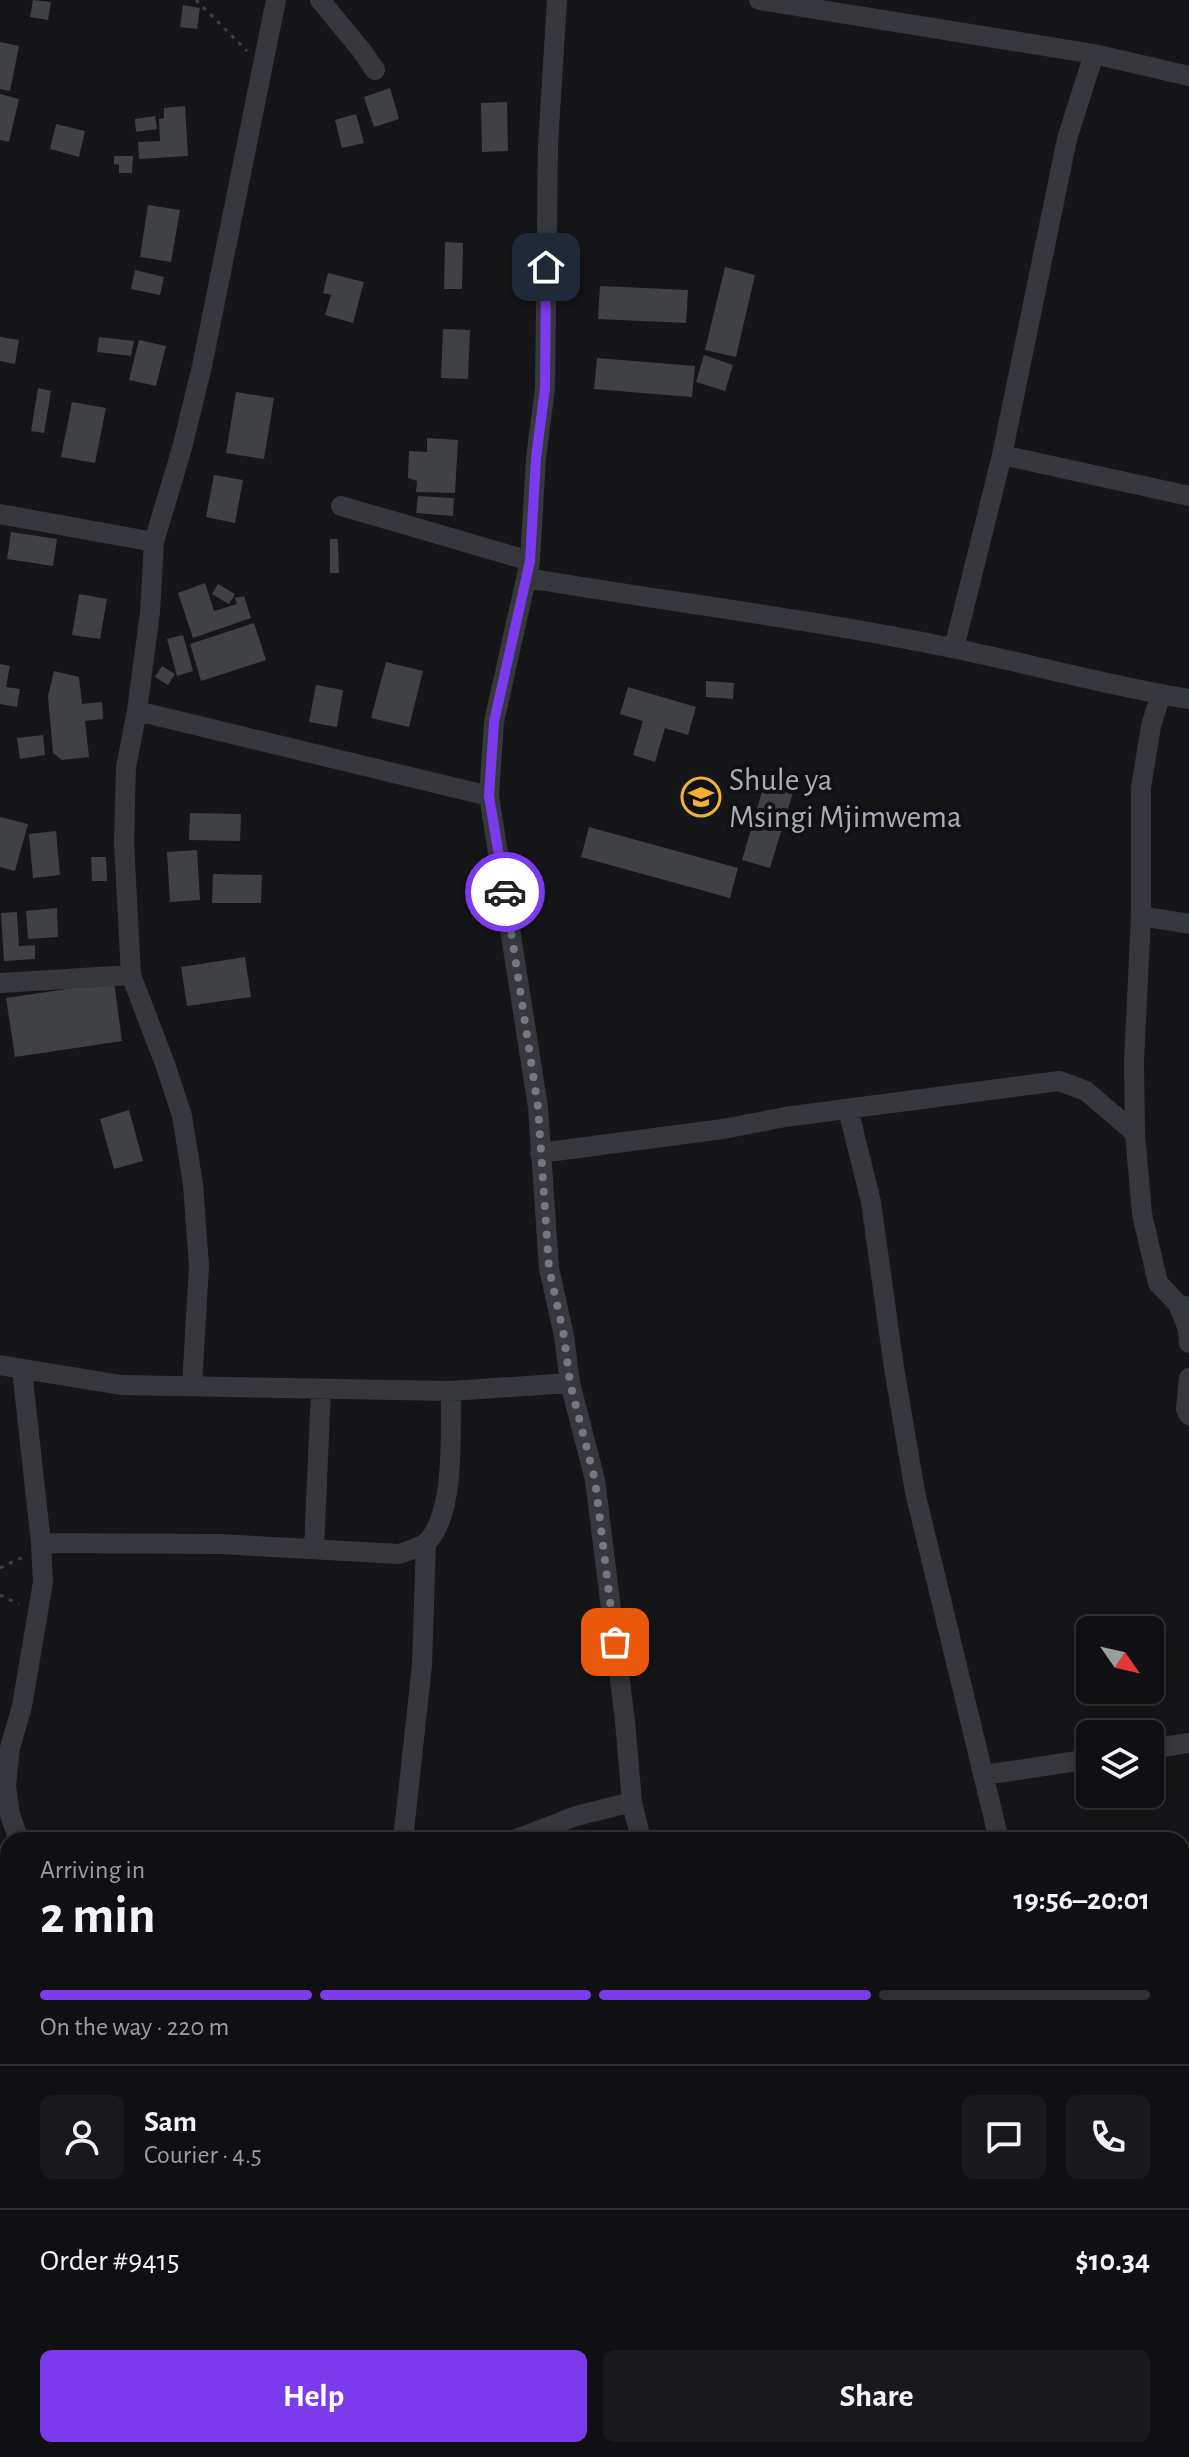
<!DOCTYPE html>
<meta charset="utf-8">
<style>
:root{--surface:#101012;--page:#19191b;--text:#f1f3f6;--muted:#9c9d9f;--line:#303032;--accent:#7c3aed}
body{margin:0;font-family:"Alegreya Sans",sans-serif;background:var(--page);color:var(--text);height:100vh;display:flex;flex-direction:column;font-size:30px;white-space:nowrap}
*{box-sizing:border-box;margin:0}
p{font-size:26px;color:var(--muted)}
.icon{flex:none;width:44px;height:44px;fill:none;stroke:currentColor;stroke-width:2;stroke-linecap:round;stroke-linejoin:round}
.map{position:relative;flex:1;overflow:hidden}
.drawer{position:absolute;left:0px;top:1832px;width:1190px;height:626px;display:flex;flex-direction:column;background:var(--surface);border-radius:24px 24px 0 0;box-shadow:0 4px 12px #0003,0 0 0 2px var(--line)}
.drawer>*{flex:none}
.needle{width:52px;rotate:124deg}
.controls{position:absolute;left:1076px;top:1616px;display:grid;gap:16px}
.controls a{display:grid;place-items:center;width:88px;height:88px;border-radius:12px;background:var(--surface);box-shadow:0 4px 12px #0003,0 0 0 2px var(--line);font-size:40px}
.pin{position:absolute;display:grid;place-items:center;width:68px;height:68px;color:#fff;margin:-34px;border-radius:16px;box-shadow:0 4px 12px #0006}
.courier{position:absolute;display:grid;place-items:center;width:80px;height:80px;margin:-40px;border:6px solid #7c3aed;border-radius:50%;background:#fff;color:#222;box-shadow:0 2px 10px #0007}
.headline em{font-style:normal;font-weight:600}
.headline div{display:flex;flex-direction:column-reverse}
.headline{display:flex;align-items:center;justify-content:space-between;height:136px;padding:0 40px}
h1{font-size:52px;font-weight:600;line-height:60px}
.bar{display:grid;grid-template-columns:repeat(4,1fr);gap:12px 8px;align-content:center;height:96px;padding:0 40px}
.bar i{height:10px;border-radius:6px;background:var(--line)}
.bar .on{background:var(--accent)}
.bar p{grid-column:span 4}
.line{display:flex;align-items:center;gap:20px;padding:0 40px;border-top:2px solid var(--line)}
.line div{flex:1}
.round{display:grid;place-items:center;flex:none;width:84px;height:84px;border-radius:12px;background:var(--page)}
.cta{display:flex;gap:16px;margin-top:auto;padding:16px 40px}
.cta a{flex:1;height:92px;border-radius:12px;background:var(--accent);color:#fff;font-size:32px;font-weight:600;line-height:92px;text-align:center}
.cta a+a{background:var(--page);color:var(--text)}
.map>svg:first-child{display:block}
.building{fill:#404145}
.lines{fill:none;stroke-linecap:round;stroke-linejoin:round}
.path{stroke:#3d3f44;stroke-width:3;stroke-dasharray:4 6;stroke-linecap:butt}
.street{stroke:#37383d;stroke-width:20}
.done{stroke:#757880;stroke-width:8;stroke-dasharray:0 14.4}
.route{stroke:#7c3aed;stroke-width:10}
.labels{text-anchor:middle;stroke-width:8;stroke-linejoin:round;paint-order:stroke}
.poi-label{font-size:32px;fill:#a8adb8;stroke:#111113;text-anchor:start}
</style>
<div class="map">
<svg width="1189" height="2457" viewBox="0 0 1189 2457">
<rect width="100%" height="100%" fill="#161618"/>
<path class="building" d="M33,0L51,2L48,20L30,17Z
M183,5L200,8L197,29L180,27Z
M0,42L19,46L10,91L0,89Z
M390,88L399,119L374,127L364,97Z
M0,94L19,99L9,142L0,140Z
M507,102L508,151L482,152L481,103Z
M185,106L188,156L139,159L138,142L160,141L159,119L164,118V108Z
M356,114L364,143L342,148L335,120Z
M155,116L157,129L136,132L135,119Z
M56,124L85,131L79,157L50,149Z
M114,156H133L132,173H119V165L114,164Z
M148,205L180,210L171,262L140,257Z
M445,242L463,243L462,289H444Z
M725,267L755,275L736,357L705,350Z
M135,270L164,277L160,295L131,289Z
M328,273L364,282L353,323L325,315L331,295L323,293Z
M600,286L688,290L686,323L598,319Z
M443,329L470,330L468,379L441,378Z
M0,337L19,340L15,364L0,361Z
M99,337L134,341L131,356L97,352Z
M139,340L166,346L156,386L129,380Z
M704,355L733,365L725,391L696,382Z
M597,358L695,366L692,397L594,389Z
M38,388L51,391L44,433L31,431Z
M236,392L274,398L264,459L226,453Z
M72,402L106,408L95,463L61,457Z
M427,438L458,440L455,493L416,492L417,481L408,478L409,451L427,452Z
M214,475L243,480L235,523L206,517Z
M418,496L454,498L453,516L416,513Z
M11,532L57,539L53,566L7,559Z
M330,539H338L339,573H330Z
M205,583L214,611L237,604L235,598L244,596L251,618L193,638L178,593Z
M218,584L235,594L229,604L212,594Z
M79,594L107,599L100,639L72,635Z
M254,623L266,660L201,681L190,644Z
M183,635L193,671L177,676L167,639Z
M386,662L423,671L409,727L371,718Z
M0,664L10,666L6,687L20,689L17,707L0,704Z
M162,666L175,674L168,685L155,677Z
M54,671L79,677L82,704L102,702L103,719L85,721L89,757L62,760L53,753L48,696Z
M706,681L734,683L733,699L706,697Z
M316,685L343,690L337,727L309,722Z
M628,687L696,707L688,735L665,728L655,762L633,755L643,721L620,714Z
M43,735L45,755L20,759L17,738Z
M766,778L795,786L770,868L742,860Z
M190,813L241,814L240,841L189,840Z
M0,817L28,824L15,871L0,867Z
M589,827L738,868L730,898L581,857Z
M56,831L60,875L33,878L29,834Z
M197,850L200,900L170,902L167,852Z
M91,857H106L107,881H92Z
M213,874L262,875L261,903H212Z
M57,908L58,937L28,939L26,911Z
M17,912L19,946L35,945V959L4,961L1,913Z
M245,957L251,997L187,1006L181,967Z
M114,982L122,1041L15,1057L6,998Z
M129,1110L143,1161L114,1169L100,1119Z"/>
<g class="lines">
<path class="path" d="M196,0L247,51
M0,1568L23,1557
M0,1595L19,1604"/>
<path class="street" d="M320,0L362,51L375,70
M557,0L548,145L545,388L536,458L530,561L494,722L489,796L538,1107L549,1268L564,1336L570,1383L595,1480L625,1721L632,1802L641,1840
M759,0L1094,54L1189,76
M1002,455L1189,496
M341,506L530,561
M0,514L154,542
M527,578C669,602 812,619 952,648C1031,664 1109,686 1189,699
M954,648L1002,455L1067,139L1094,54
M1161,694L1151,726L1141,788V916L1134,1062L1135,1133L1142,1214L1158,1283L1178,1304L1189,1307
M137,711L489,796
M1141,916L1189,924
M0,983L131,975
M848,1109L871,1202L894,1368L915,1492L999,1840
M540,1153L723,1129L785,1117L1059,1081L1086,1091L1135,1133
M1178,1304L1188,1329L1189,1343
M0,1365L121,1385L451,1391L570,1383
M1189,1378L1186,1409L1189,1415
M192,1386L199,1266L193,1184L182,1116L165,1064L131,975L124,843L126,767L137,711L150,612L154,542L182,448L202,366L276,0
M41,1543L220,1544L399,1554C407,1551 420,1548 427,1542C456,1513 450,1430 451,1391
M314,1549L321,1389
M1150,1749L1189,1743
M985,1775L1090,1759
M19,1840L10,1815L6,1785L10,1748L22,1706L43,1582L41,1543L22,1370
M403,1840L422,1665L426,1543
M514,1840L576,1816L632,1802
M0,1991L8,1988
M1182,2051L1189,2054
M0,2151L8,2120
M0,2171L8,2172
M1077,2450L1078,2457"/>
</g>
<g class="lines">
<path class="done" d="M505,892L538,1107L549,1268L564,1336L570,1383L595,1480L615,1642"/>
<path class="route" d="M505,892L489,796L494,722L530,561L536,458L545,388L546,267"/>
</g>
<defs>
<g id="school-ring" transform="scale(2)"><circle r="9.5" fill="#111113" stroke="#f2b134" stroke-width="1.5"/><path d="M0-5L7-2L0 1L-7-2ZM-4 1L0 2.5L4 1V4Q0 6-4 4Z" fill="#f2b134"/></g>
</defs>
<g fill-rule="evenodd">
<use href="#school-ring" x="701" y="797"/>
</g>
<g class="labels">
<g class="poi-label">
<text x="729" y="790">Shule ya<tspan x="729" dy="37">Msingi Mjimwema</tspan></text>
</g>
</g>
</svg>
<div class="controls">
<a><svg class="needle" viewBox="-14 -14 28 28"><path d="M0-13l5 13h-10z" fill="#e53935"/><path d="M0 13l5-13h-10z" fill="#9c9d9f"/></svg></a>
<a><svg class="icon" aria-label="layers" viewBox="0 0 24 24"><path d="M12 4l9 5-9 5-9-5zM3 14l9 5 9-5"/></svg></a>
</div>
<div class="pin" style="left:615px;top:1642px;background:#ea580c"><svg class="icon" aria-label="bag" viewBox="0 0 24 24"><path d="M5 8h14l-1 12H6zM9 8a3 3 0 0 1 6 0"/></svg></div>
<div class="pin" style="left:546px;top:267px;background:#1f2937"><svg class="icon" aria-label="home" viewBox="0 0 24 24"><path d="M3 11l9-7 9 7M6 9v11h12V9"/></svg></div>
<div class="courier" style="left:505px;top:892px"><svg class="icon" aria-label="car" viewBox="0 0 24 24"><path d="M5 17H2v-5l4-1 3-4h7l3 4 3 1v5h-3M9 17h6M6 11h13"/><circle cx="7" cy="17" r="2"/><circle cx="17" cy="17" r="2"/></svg></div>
<section class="drawer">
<div class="headline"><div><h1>2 min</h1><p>Arriving in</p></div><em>19:56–20:01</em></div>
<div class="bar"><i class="on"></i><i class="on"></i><i class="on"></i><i></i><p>On the way · 220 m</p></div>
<div class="line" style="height:144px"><a class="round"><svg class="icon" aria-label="person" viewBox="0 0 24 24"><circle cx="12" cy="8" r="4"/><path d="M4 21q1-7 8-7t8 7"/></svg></a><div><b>Sam</b><p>Courier · 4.5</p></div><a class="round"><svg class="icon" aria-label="chat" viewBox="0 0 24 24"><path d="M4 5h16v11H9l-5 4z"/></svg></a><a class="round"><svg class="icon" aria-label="phone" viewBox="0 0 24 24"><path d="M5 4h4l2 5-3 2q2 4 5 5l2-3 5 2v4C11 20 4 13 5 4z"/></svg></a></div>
<div class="line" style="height:104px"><div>Order #9415</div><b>$10.34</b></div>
<div class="cta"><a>Help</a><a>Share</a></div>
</section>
</div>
